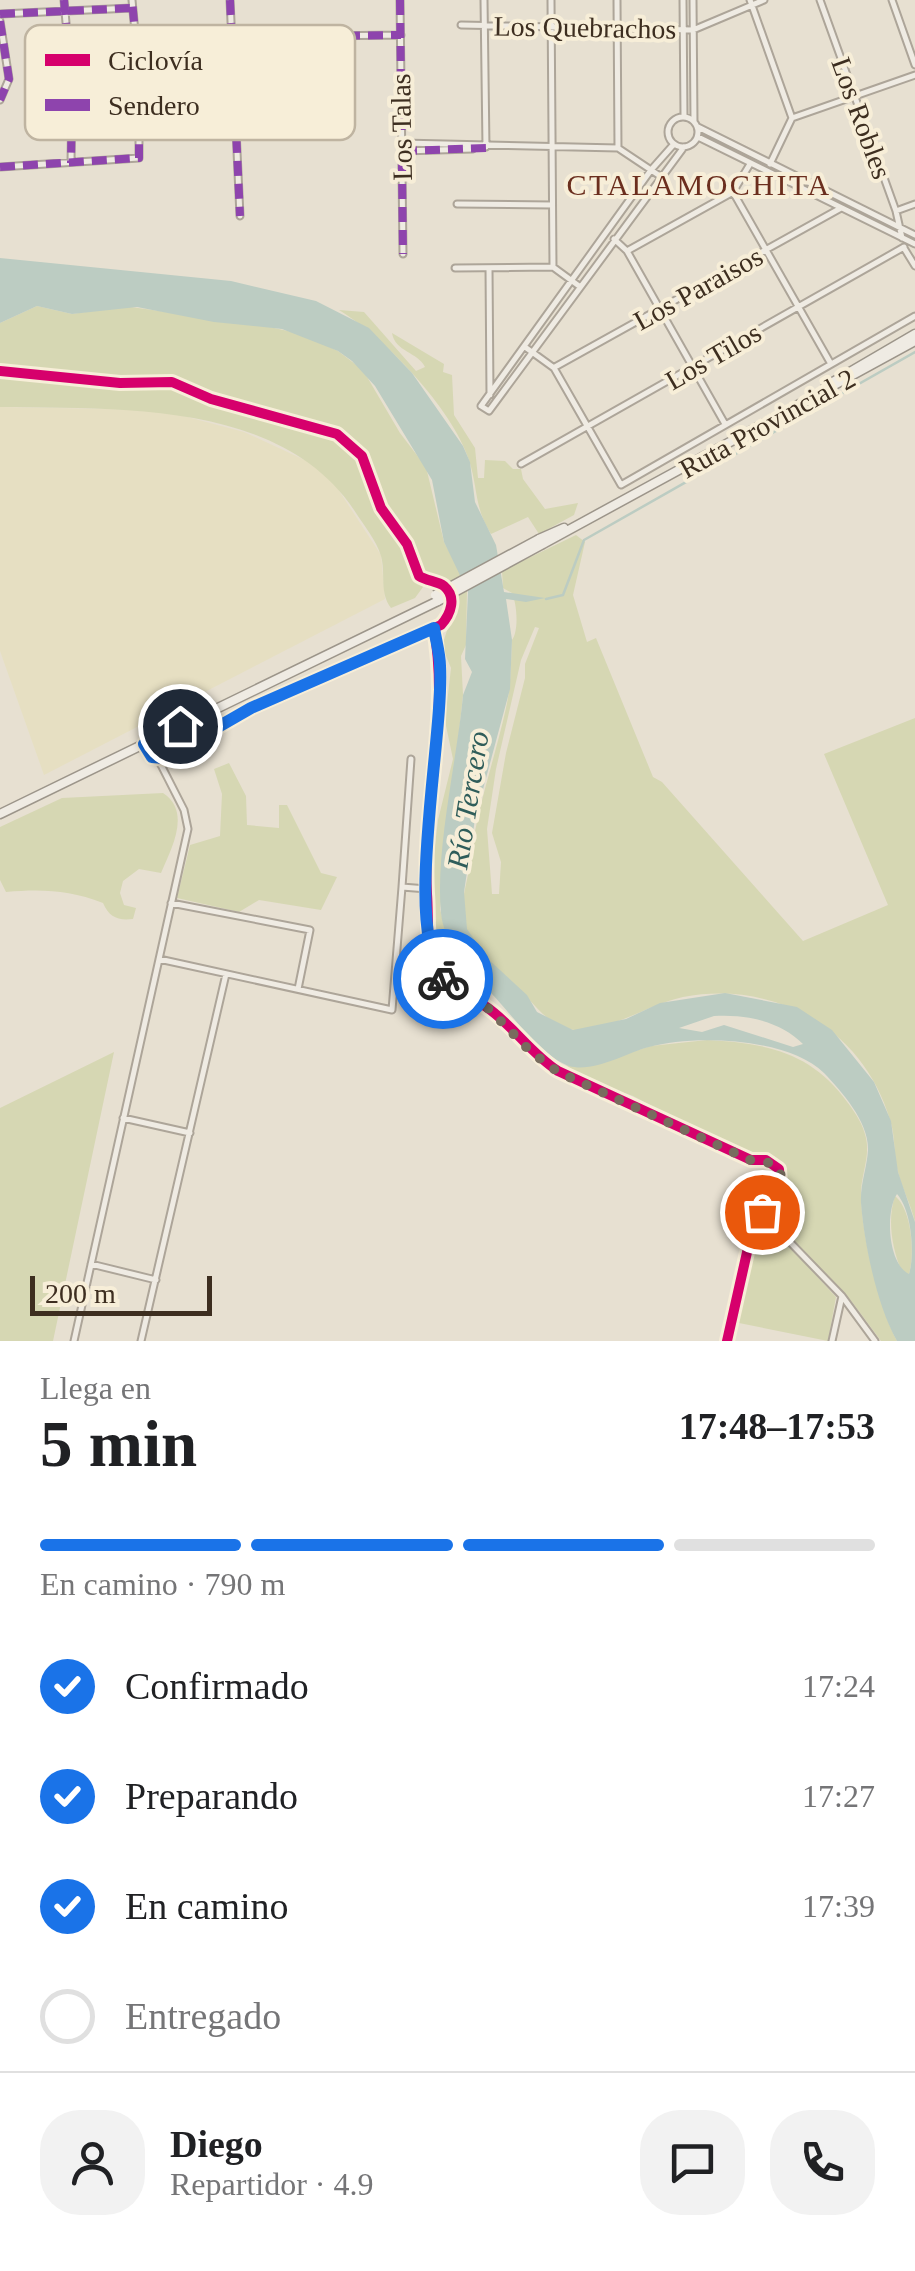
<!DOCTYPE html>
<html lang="es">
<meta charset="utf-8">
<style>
:root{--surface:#fff;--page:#f2f2f2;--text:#202124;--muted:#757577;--line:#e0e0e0;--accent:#1a73e8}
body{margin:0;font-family:"Times New Roman",serif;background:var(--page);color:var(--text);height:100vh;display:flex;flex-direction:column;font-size:38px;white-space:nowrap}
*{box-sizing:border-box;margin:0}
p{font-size:32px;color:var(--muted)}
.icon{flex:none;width:55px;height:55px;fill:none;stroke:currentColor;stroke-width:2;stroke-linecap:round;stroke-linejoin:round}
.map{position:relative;height:1341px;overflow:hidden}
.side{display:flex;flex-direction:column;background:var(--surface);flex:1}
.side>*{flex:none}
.scale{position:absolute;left:30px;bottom:25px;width:182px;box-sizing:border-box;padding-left:10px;border:5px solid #3d2e20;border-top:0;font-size:28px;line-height:35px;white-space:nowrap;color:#3d2e20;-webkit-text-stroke:8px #f7eed8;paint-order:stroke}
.pin{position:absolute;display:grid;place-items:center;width:85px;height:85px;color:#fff;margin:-42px;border:5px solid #fff;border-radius:50%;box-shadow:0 2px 10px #0007}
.courier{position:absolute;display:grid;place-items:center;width:100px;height:100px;margin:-50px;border:8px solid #1a73e8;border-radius:50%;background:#fff;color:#222;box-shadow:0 2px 12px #0007}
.head em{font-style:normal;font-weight:700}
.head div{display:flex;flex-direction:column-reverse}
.head{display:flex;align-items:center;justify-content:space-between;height:170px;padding:0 40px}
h1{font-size:65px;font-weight:700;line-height:75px}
.bar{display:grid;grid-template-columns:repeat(4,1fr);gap:15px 10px;align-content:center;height:120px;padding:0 40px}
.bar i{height:12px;border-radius:8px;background:var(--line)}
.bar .current{background:var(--accent)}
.bar p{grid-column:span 4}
.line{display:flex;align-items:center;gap:25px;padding:0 40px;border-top:2px solid var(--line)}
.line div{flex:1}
.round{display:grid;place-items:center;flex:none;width:105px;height:105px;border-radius:40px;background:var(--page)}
ol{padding:0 40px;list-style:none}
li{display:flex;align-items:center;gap:30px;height:110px}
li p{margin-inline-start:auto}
li .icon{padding:10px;border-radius:50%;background:var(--accent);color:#fff;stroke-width:4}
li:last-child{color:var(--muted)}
li i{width:55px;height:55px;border:5px solid var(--line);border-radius:50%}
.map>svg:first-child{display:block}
.farmland{fill:#e6dfc2}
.green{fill:#d6d7b3;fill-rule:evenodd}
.water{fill:#bcccc2;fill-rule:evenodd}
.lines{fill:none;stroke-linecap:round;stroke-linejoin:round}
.stream{stroke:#bcccc2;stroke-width:2.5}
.street-casing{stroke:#ada599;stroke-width:9}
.secondary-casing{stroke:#9c958a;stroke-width:11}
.street{stroke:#efebe3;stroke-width:5}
.secondary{stroke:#efebe3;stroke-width:8}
.secondary-bridge-casing{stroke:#9c958a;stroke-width:11;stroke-linecap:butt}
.secondary-bridge{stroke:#efebe3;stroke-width:8}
.quiet{stroke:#8e44ad;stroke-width:8;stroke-dasharray:15 8;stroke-linecap:butt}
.cycleway-casing{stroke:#f7eed8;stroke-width:16}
.cycleway{stroke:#d6006c;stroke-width:10}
.done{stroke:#786c5e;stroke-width:10;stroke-dasharray:0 18}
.route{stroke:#1a73e8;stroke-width:12}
.labels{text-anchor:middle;stroke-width:8;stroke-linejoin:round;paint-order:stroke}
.street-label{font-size:28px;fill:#3d2e20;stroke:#f7eed8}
.neighbourhood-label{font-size:30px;letter-spacing:2.5px;fill:#6b2e1e;stroke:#f7eed8}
.water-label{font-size:30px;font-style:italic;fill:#2f5d5a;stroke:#f7eed8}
.key{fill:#f7eed8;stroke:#bfb4a1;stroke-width:2.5}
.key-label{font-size:28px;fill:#3d2e20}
</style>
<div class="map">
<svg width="915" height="1341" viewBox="0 0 915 1341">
<rect width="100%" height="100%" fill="#e7e0d1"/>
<path class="farmland" d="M0,407L161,410L244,432L309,462L334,483L381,555L385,599L44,775L0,651Z"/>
<path class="green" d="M37,306L72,314L124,306L260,325L302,334L338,351L363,370L400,433L426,467L444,542L462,576L447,583L415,570L423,587L415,598L391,608C379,592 386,574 381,556C377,541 362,523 354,510C280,400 117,409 0,407V323Z
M339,310L364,312L416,371L425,367C418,352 395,352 392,333L444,364L443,372L452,375L454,415L475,448L478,478H484L485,460L505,461L513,469H521L523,479L545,509L578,503L574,515L539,534L528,517L491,534C474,507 478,488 469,460C452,408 385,338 339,310Z
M576,535L585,542L573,595L587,642L596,638L653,777L662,782L803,941L888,905L824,754L915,718V1222C911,1204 902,1189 898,1172C893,1155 896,1137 890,1120C863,1028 775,980 683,997C649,1004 609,1032 575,1030C547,1028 530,997 511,981C494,965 470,946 464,922C459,902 468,882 470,862C477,807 494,762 506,708C511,686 511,662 512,640C519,631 517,604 512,593L503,588L502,571ZM535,627L539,628L525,664V678L506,753L492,833L501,862L499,894H492L487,829L496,769L521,660Z
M467,590L466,645L461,656L463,695L440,909L448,940L474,976L439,942L432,911L430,888L438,820L453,759L445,721L451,668L442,646L454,609L453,597Z
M229,763L246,796L247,825L279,828V805H287L321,873L337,877L321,910L259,900L239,912L177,898L190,845L220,836L222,794L214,769Z
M163,793C192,812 171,849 161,873L139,869L123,881L120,893L124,905L136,908L133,919C118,921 109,917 103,903C69,890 42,889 6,892L0,880V827L62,798Z
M707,1040C766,1043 812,1052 848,1103C856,1114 863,1124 866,1138C870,1156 862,1173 861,1191C860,1229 879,1308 897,1341H881L852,1302L762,1209L785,1185L780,1166L763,1157L753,1159L633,1096L587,1080L566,1065L584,1067L651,1046Z
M114,1052L53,1341H0V1108Z
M895,1196C912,1210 915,1254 909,1274L902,1272C892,1249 887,1220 895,1196Z
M762,1217L836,1297L828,1341L734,1322L757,1219Z"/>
<path class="water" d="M0,258L231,281L316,301L369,328L412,373L463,446L470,462L475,502L496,545L504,592L545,598L526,602L506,599L512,640L510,689L475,819L464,892L467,929L488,959L527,995L537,1012L573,1030L626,1019L660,1003L725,993L797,1007L832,1030L874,1082L891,1121L898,1172L915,1222V1341H897C877,1306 864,1243 861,1203C860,1184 867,1168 868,1150C869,1122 842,1092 824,1073C788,1038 695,1034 649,1047C626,1053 594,1073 569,1066C542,1057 512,1015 492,994C471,972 444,945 441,913C435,850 457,761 463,695L472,672L465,659L468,592L444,542L432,480L375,386L352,361L338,351L282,329L214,322L137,307L72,314L37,306L0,323ZM714,1016C745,1014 780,1021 803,1044L793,1047L724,1025L702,1032L679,1028ZM897,1194C912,1211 915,1255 909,1274C888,1264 885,1212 897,1194Z"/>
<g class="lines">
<path class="stream" d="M584,540L915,352
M546,599L563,595L584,540"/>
<g class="street-casing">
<path id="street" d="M64,0L72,91L71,162
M230,0L240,216
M400,0L403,254
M484,0L486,147
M551,0L553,267
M617,0L618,148
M683,0L684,116
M693,0L694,121
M750,0L792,118
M820,0L896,211L902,238
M892,0L915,65
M0,14L132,8
M0,21L9,79L0,100
M461,25L693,30L764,0
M230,37L401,35
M668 132a15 15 0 1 1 30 0a15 15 0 1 1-30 0Z
M698,127L915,235
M698,137L915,244
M402,143L618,148L660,176
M674,144L651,170L481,406L489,411L684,147
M402,151L473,149
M770,164L792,118L915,75
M0,167L139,158V74L132,0
M733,192L831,364
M457,204L552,205
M896,211L915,204
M614,239L627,251L725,424
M904,248L915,266
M627,251L733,192L750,164
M455,268L553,267L579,286
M489,268L490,395
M525,347L554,368L621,485L915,316
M555,367L841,208
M0,371L120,383L172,382L211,399L337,434L362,456L381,508L407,544L419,576L444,586
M521,464L904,247
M434,629C450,717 422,806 427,894C429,918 425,947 437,969C446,988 468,995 485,1006C512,1024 530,1053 558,1071L751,1160H766L779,1169L780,1184L757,1208L727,1341
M144,744L152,757L164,759L251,708L441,625L450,613L451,598
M402,887L411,759
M171,903L310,930L298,989
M159,959L392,1010L402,887L427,889
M123,1118L190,1133
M757,1208L842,1296L875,1341
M91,1264L156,1280
M74,1341L188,829L184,810L158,759
M141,1341L226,974
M832,1341L842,1296"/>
</g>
<g class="secondary-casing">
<path id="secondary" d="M826,386L915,334
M539,539L564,528
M543,544L915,341
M0,814L438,601"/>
</g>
<use href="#street" class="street"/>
<use href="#secondary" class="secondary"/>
<g class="secondary-bridge-casing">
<path id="secondary-bridge" d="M435,595L539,539
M438,601L543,544"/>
</g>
<use href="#secondary-bridge" class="secondary-bridge"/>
<path class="quiet" d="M64,0L72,91L71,163
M230,0L240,216
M400,0L403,254
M0,14L132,8
M0,21L9,79L0,100
M230,37L401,35
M402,151L486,148
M0,167L139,158V74L132,0"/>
<g class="cycleway-casing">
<path id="cycleway" d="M0,371L120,383L172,382L211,399L337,434L362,456L381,508L407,544L419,576C427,581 437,581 444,586C457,597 451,614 441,625L251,708L164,759L152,757L144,744
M434,629C450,717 422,806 427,894C429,918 425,947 437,969C446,988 468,995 485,1006C512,1024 530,1053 558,1071L751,1160H766L779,1169L780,1184L757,1208L727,1341"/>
</g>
<use href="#cycleway" class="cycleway"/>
</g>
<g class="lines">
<path class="done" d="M443,979L489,1009L531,1052L558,1072L750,1160C766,1162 777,1161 782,1179L757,1208L762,1212"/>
<path class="route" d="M180,726L144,744L152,757L164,758L251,708L434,628C436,641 440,654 440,666C444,740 403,923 443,979"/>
</g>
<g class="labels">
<g class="street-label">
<text transform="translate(585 27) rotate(1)" y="10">Los Quebrachos</text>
<text transform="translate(862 118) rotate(70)" y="10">Los Robles</text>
<text transform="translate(401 127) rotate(-91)" y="10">Los Talas</text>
<text transform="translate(698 288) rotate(-29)" y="10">Los Paraisos</text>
<text transform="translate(713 356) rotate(-30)" y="10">Los Tilos</text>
<text transform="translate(767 423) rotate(-29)" y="10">Ruta Provincial 2</text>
</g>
<g class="neighbourhood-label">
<text x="699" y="195">CTALAMOCHITA</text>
</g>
<g class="water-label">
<text transform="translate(468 800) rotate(-81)" y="10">Río Tercero</text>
</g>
</g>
<rect x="25" y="25" width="330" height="115" rx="15" class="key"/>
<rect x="45" y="54" width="45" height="12" fill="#d6006c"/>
<rect x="45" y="99" width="45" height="12" fill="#8e44ad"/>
<g class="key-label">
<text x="108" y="70">Ciclovía</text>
<text x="108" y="115">Sendero</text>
</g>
</svg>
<div class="scale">200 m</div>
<div class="pin" style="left:762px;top:1212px;background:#ea580c"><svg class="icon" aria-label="bag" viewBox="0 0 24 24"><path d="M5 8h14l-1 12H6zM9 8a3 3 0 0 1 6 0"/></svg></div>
<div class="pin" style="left:180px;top:726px;background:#1f2937"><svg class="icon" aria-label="home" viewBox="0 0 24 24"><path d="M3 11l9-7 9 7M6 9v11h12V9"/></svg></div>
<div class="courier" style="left:443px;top:979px"><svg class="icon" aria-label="bike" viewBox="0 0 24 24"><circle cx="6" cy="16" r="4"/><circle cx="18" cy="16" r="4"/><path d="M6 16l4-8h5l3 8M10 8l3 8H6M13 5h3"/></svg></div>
</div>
<section class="side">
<div class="head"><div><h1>5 min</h1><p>Llega en</p></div><em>17:48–17:53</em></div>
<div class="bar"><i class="current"></i><i class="current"></i><i class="current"></i><i></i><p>En camino · 790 m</p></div>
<ol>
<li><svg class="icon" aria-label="check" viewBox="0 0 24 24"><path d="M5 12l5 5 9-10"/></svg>Confirmado<p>17:24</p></li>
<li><svg class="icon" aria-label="check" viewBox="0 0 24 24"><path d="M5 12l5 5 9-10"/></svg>Preparando<p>17:27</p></li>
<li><svg class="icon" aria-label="check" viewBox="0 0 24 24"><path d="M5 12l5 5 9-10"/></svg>En camino<p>17:39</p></li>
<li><i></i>Entregado</li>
</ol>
<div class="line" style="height:180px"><a class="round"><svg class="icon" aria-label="person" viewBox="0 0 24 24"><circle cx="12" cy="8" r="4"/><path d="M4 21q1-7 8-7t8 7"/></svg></a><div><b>Diego</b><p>Repartidor · 4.9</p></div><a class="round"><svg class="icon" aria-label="chat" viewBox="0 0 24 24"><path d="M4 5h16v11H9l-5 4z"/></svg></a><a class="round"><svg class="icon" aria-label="phone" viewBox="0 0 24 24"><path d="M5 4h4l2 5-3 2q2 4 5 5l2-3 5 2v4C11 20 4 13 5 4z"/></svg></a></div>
</section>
